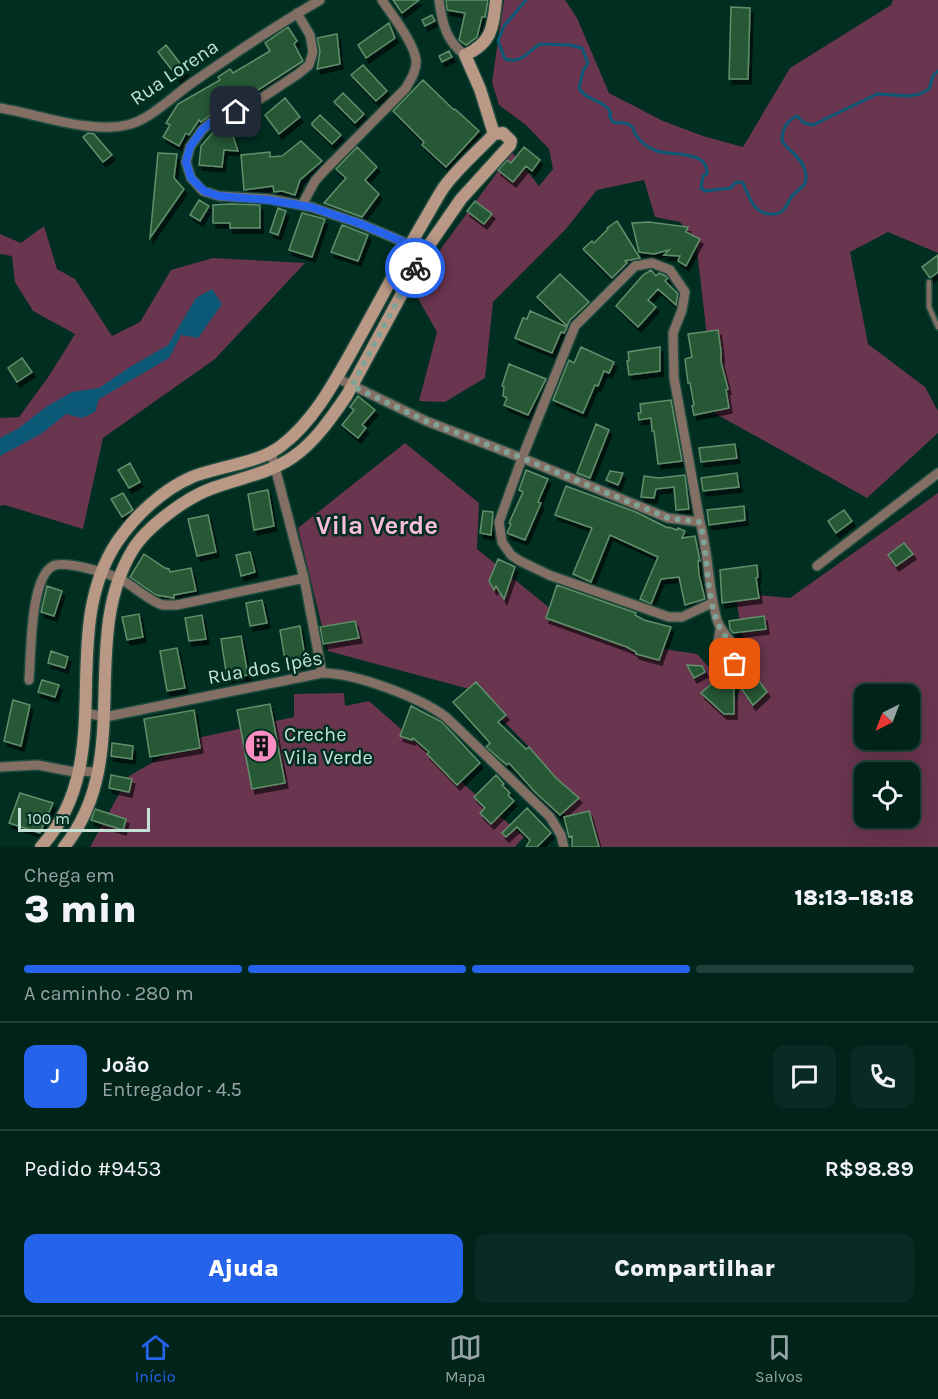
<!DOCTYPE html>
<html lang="pt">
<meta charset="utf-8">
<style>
:root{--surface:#00231a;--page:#0a2b23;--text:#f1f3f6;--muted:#95a4a2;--line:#224039;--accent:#2563eb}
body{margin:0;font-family:Karla,sans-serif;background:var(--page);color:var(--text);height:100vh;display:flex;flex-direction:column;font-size:22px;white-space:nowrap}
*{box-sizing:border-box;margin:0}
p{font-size:20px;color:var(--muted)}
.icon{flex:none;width:33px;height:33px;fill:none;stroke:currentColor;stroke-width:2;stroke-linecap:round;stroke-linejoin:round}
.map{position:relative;height:847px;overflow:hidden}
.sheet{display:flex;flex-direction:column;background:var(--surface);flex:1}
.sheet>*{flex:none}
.needle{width:39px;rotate:222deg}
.controls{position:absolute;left:854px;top:684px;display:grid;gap:12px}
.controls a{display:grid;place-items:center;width:66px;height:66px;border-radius:12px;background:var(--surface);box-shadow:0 6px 24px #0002,0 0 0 2px var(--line);font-size:30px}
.scale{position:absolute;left:18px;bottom:15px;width:132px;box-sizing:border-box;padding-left:6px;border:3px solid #c4e1d6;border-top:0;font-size:16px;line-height:21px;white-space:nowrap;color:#c4e1d6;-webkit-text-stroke:4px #002f22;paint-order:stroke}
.pin{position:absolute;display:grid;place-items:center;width:51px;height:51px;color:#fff;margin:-26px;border-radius:12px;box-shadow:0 3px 9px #0006}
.courier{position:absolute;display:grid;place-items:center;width:60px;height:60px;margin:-30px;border:4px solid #2563eb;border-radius:50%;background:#fff;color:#222;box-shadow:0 2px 8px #0007}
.summary em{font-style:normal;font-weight:800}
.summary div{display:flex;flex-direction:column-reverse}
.summary{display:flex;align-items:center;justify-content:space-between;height:102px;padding:0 24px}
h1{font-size:39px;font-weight:800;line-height:45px}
.bar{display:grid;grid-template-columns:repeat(4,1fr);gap:9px 6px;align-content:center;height:72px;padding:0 24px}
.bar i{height:8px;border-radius:4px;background:var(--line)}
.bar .current{background:var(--accent)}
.bar p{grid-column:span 4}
.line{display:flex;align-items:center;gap:15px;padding:0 24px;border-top:2px solid var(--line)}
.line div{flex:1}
.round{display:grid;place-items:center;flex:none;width:63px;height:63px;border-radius:12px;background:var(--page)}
.cta{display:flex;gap:12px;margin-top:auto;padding:12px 24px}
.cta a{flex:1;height:69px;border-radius:12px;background:var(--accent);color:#fff;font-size:24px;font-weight:800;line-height:69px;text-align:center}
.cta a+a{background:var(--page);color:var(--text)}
.menu{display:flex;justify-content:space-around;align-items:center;height:84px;border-top:2px solid var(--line);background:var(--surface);font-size:16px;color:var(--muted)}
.menu a{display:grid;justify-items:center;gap:3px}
.menu .current{color:var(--accent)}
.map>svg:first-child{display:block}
.green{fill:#69354f;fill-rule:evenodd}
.water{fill:#0b5976}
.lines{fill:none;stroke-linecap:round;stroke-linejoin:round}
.stream{stroke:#0b5976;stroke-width:3}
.building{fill:#275934;stroke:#638e6c;stroke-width:1.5;filter:url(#shadow)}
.lane-casing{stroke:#1f4b3f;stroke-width:8}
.street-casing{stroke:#1f4b3f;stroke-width:12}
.secondary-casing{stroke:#1f4b3f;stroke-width:15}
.lane{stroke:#846f64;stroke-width:4.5}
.street{stroke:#846f64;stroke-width:9}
.secondary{stroke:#ba9886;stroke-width:12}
.done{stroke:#7fa397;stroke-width:6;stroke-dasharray:0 10.8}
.route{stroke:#2563eb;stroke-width:8}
.labels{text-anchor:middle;stroke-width:5;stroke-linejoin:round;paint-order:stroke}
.street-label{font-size:20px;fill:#c4e1d6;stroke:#002f22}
.poi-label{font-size:20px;fill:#c4e1d6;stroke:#002f22;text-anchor:start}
.district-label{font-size:26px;font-weight:bold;fill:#fbbdd9;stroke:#002f22}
</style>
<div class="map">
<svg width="938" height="847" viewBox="0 0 938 847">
<defs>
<filter id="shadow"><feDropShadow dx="3" dy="5" stdDeviation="0" flood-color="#0009"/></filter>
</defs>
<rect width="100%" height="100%" fill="#002f22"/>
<path class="green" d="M504,0H565L577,18L609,93L663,121L703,136L743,147L790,68L891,5L893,0H938V253L888,232L850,252L868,344L925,387L938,411V433L867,498L716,414L696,242L680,222L655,217L644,180L597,190L565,230L493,302L485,378L445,402L419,401L437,332L412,288L512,152L539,186L553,169L549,149L526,125L499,105L492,82Z
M44,226L57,269L75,279L112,336L140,322L171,270L213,258L305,263L215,359L103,438L83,529L5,505L0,506V418L19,417L49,376L75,334L33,311L15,282L12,256L0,254V234L21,243Z
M405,443L479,503L477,549L567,622L631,644L697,654L737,699L747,662L735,593L790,598L938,493V847H581L550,784L530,748L473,690L328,651L298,528ZM864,694H909V740H864ZM864,772H909V818H864Z
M344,693L345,706L369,701L524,837L515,847H90L129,776L193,739L294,717V694Z"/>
<path class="water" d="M212,289L222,304L198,338L181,335L169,358L99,399L95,412L82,418L66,414L41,434L0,456V438L19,428L46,407L72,392L99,388L130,367L168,345L196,298Z"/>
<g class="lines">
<path class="stream" d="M526,0L504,26L498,41L505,59C522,64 527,52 540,44L570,45L582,48L588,63L583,71L579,88C586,101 605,100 611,113L609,115L613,122C619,124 626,121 631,126C635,129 633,130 635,134C641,143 648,148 657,151C672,156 709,150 707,174L703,176L701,188L705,191L731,188L735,183L739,182L743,183C749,196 753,212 768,214C773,214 778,215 782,211C787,207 788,201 792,196C801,186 809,187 805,170C801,157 789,151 782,141C782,129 786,121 797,116L804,123L813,125L877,94L908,96L920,94L929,89L933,76L938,71"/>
</g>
<path class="building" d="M393,0H419L402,13Z
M446,0H488L485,17H482L477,37L466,45L459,40L465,13L447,10Z
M731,7L750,8L748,79H729Z
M432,15L435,21L425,26L422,20Z
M389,23L395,38L366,58L358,45Z
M288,27L297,41L294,44L303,61L238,103L219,109L201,122L199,120L189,135L186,133L179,146L163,137L170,125L166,123L178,104L220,80L218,77L230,69L233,73L270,51L265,43Z
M337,34L340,64L317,69L320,51L317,38Z
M166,45L186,71L178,78L158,52Z
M449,51L452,57L442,62L439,56Z
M363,65L387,91L376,101L351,75Z
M423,80L454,110L455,109L479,131L446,167L422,145L424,142L393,111Z
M343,93L364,114L355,123L334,102Z
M285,98L300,117L279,134L265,115Z
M320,115L341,135L332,144L312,125V123Z
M229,124L238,151L224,150L222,167L199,165L201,146L214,131Z
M88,133L94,134L112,155L103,162L83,137Z
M301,141L322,161L300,180L295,195L282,191L274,192L273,186L244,190L241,155L270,152V157L282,156Z
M357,147L377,167L365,180L379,194L362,217L324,203L346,178L336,169Z
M524,147L540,160L532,171L526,166L513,182L498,170L507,160L511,163Z
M158,153L177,154L174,178L184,189L150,238Z
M199,200L209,206L200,221L190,215Z
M475,201L492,214L484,224L467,211Z
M230,204L260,205V228H230V223H213V205Z
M278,208L286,211L278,235L270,232Z
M302,213L325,219L312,257L289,250Z
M617,221L640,258L625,261L627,263L612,278L583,249L592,241L594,243L608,229L607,228Z
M649,222L688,227L686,232L700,239L686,266L678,261L680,256L664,255L669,250L654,254L639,252L632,223Z
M342,225L368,235L358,261L331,252Z
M938,255V272L930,278L922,267Z
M651,270L656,276L659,273L666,276L668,278L665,281L678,294L676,305L658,289L648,300L656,307L638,327L616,306L643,275Z
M560,274L589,302L570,320L567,326L537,297Z
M530,311L567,327L564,333L561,332L552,353L515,338L523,318L527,319Z
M718,330L721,351V362L728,389L726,390L729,408L694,415L692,406L694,405L690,383H688L685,359L692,357L688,334Z
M581,347L614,362L609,373L604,371L598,386L595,385L583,413L553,400L569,360L574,363Z
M660,347V371L629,375L627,361H629L628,352Z
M22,358L32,372L17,382L8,368Z
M509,364L546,379L528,415L504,405L507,398L503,396L504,387L502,386Z
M358,396L375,410L362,425L366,428L358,438L342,425L354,410L350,407Z
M671,400L682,461L658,464L654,431H652L651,418L639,420L638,413H641L640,404Z
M596,424L609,430L590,478L577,473Z
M735,444L737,458L701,462L699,448Z
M130,463L140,482L129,488L118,470Z
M526,470L548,479L538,502L541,503L525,540L507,533L511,524L509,523L523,492L519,490Z
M610,471L623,473L618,485L606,480Z
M737,473L739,487L703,491L701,478Z
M685,475L689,509L676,510L674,487L656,489L654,498L641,497L644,476L659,478Z
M566,486L636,512L668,528L669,527L677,530L678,528L685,531L682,538L695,536L700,561H698L699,575L705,599L685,605L679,577L661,579L651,604L640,599L658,557L610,535L591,582L573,574L592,528L555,515Z
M268,490L274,526L254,530L248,494Z
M123,493L133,510L122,517L111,499Z
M744,506L745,520L709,525L707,510Z
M844,510L852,521L836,533L828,521Z
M483,511L493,512L491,535L480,533Z
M208,515L216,552L197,556L188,519Z
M904,543L913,554L896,566L888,555Z
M250,552L255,572L241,576L236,555Z
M144,554L165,568L169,569L170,572L191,568L196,591L174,595V598L156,595L130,577Z
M498,559L515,567L504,599L496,586L494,590L489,581Z
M757,565L758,577L756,578L759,598L722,603L720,570Z
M557,585L636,613L635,615L644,620L671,627L659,660L636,654V652L627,647L546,618Z
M47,586L62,591L54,616L41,612Z
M262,600L267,623L250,626L246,603Z
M139,614L143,637L127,640L122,617Z
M202,615L206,639L189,641L185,618Z
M764,616L766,629L733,633L730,629L729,621Z
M355,621L359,638L323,644L320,627Z
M300,626L306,663L286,666L280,630Z
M241,636L248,675L227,678L221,639Z
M177,648L185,688L167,691L160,651Z
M51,651L68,657L65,668L48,663Z
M746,663L767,692L753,705L734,678V714H724L701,693L711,684L725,686L724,677H742L737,671Z
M687,665L702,666L705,672L694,678Z
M42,680L59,685L55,697L38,692Z
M476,682L506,715L498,722L526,749L529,747L556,778L579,798L560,815L535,792L509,763L507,765L486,747L490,743L453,702Z
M13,700L30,705L21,746L4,741Z
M270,704L285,783L252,789L237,710Z
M411,706L442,722L480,763L457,785L427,754L429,752L413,738L412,740L400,736Z
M194,710L200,748L150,757L144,719Z
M112,743L133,746L132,759L111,756Z
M111,775L132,779L129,792L109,788Z
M496,775L504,784L502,785L510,793L508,795L514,801L491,824L480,813L485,808L474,797Z
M20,793L53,803L40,833L9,823Z
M527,808L551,833L537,847H526L530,840L517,827L506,837L502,833Z
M95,809L126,819L123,830L91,820Z
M589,811L599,847H572V836L569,837L564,817Z"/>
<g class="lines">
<g class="lane-casing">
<path id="lane" d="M929,282V307L938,327"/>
</g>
<g class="street-casing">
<path id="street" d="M439,0C442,23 446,41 465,55
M297,13L310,35L313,52L309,65L298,74L251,105L214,120L202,130L190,147L186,162L191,178L203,191L219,196L269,199L311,207L361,224L425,251
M0,108C37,114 90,134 127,125C149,120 171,98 189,85C232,55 275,26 320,0
M302,205L315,181L324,171L406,88C411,79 417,70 416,60C414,43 392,15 382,0
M337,378L426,421L522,458L668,518L700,522
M271,452L304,578L322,673
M817,566L938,473
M712,603L682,617H669L549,575L520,561L511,555L502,542L499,522L522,458L575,326L635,266L652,263L670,270L685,292L682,310L673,333L674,378L700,522C709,555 708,588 717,620C721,633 737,644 737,657C737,669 724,671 717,663L716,657L720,629
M29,680C31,656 30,577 53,566C65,560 107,573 120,579C133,585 150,602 163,605C168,605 173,605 177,605L304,578
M86,713L105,717L322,673C355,673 419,697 446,717L550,817L561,835L564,847
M0,767L38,765L69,771L99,772"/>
</g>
<g class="secondary-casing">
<path id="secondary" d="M494,134L480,89L465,55C492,43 493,27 496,0
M41,847C121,758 55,636 117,542C135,516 162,490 192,477C202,473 215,470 226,467C245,462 265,458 281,446C313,422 334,383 353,349C376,308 398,266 421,226C429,213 436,199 444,187C458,168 478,151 494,134L503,133L511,141L510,145L461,199L425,251L347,395C332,417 315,442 293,457C270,473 240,478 213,488C187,497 146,527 132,551C78,641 135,760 64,847"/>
</g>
<use href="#lane" class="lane"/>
<use href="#street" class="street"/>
<use href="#secondary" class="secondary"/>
</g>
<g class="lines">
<path class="done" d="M415,268L352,386L426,421L522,458L668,518L700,522C709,556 705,597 720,628C726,641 741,648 735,664"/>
<path class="route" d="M236,112L214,120L202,130L190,147L186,162L191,178L204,191L219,196L269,200L311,207L361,224L425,251L415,268"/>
</g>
<defs>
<g id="building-disc" transform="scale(1.725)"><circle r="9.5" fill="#fb8fc4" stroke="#002f22"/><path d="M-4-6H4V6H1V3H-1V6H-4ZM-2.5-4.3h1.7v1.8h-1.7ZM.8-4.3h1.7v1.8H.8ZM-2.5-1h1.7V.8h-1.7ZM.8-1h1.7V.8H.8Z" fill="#111"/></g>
</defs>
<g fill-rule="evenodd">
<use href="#building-disc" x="261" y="746"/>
</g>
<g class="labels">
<g class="street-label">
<text transform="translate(174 72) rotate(-34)" y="7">Rua Lorena</text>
<text transform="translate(265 667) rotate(-10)" y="7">Rua dos Ipês</text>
</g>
<g class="poi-label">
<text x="284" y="741">Creche<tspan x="284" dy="23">Vila Verde</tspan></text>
</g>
<g class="district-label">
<text x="377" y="534">Vila Verde</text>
</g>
</g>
</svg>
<div class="controls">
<a><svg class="needle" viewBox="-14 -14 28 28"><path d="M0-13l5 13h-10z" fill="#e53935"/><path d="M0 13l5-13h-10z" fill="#95a4a2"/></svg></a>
<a><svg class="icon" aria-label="locate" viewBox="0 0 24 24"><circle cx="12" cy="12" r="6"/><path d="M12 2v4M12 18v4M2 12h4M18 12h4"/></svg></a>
</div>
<div class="scale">100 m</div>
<div class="pin" style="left:735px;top:664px;background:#ea580c"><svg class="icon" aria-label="bag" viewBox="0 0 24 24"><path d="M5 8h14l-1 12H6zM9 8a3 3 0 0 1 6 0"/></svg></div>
<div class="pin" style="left:236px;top:112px;background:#1f2937"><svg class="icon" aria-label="home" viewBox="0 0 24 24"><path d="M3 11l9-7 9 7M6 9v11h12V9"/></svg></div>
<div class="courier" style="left:415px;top:268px"><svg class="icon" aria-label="bike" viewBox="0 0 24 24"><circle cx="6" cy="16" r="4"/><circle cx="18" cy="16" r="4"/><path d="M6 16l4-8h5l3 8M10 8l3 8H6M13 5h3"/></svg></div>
</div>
<section class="sheet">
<div class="summary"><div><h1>3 min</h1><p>Chega em</p></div><em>18:13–18:18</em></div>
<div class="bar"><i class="current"></i><i class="current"></i><i class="current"></i><i></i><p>A caminho · 280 m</p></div>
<div class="line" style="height:108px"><b class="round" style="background:var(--accent);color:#fff">J</b><div><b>João</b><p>Entregador · 4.5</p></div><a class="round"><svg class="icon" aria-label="chat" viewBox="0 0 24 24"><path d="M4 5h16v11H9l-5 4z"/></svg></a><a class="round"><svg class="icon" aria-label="phone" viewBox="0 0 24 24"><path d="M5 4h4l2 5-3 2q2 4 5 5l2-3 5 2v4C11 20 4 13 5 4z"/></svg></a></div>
<div class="line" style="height:78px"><div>Pedido #9453</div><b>R$98.89</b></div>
<div class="cta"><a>Ajuda</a><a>Compartilhar</a></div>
</section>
<nav class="menu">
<a class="current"><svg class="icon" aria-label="home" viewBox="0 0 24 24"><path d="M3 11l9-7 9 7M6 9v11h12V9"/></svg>Início</a>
<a><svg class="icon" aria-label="map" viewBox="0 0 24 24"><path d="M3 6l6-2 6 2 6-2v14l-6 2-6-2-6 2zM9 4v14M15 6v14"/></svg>Mapa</a>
<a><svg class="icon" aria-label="saved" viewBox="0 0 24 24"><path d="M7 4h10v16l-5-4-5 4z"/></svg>Salvos</a>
</nav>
